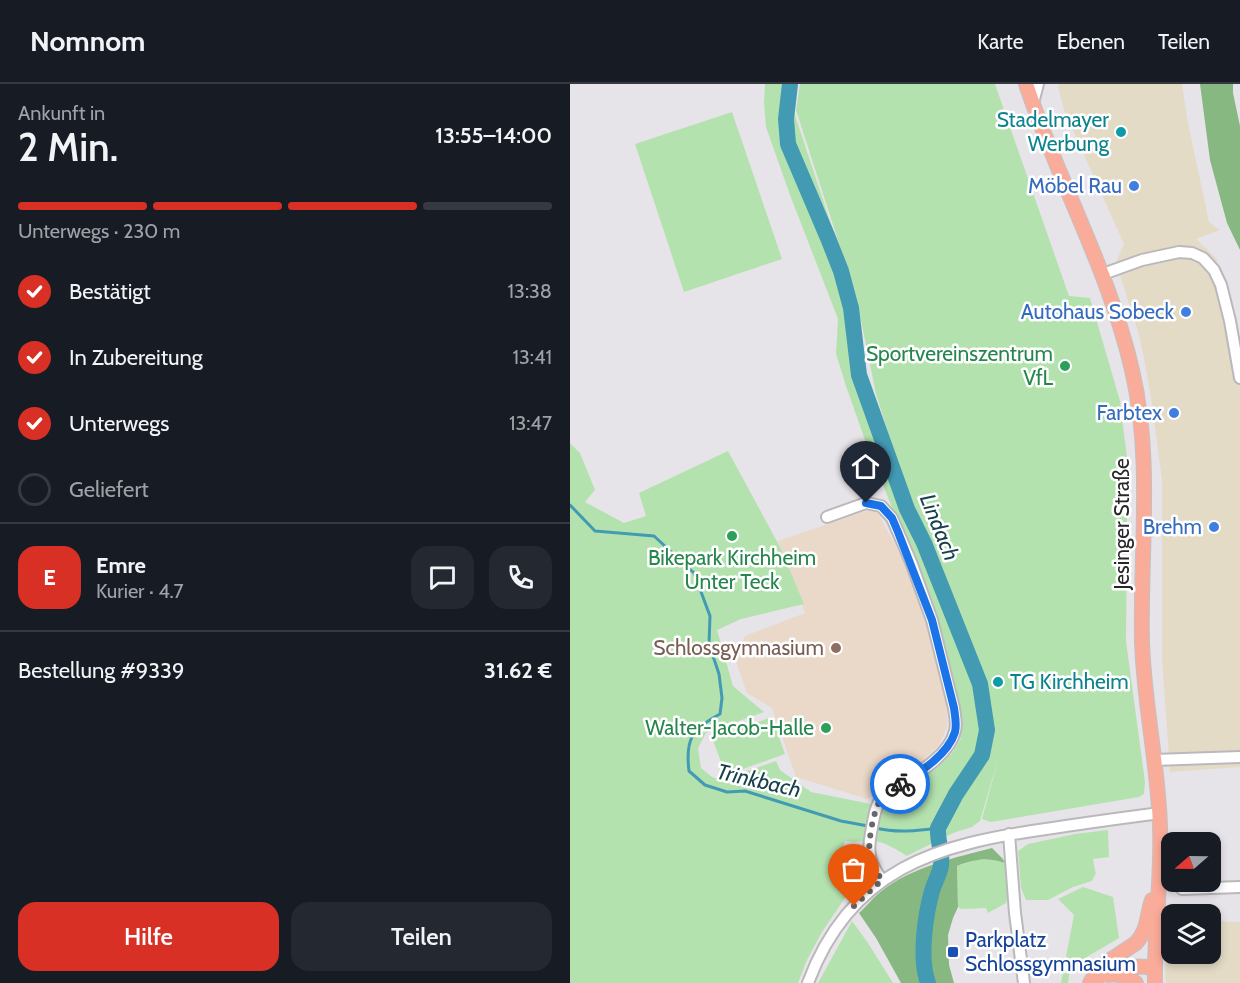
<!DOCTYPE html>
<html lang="de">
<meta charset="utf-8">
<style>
:root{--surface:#171b24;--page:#242831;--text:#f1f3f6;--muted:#9ea1a6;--line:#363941;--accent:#d93025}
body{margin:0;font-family:Cabin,sans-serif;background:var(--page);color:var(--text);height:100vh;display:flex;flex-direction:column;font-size:22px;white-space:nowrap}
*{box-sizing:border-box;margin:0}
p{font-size:20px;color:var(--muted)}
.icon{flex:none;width:33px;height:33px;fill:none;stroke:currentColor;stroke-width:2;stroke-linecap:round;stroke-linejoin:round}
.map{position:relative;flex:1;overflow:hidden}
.panel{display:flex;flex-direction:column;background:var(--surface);width:570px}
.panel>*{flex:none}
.needle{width:39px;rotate:250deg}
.buttons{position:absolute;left:591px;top:748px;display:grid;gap:12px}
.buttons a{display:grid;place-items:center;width:60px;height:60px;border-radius:12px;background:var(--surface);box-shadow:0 3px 9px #0003;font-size:30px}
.pin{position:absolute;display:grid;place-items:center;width:51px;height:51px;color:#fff;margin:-62px -26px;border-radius:50% 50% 50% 0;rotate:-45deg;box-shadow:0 0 6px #0007}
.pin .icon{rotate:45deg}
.courier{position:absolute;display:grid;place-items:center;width:60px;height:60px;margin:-30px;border:4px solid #1a73e8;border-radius:50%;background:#fff;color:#222;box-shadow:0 2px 8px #0007}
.overview em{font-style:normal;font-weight:600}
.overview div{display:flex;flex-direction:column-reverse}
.overview{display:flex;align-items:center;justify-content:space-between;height:102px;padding:0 18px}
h1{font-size:39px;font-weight:600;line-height:45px}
.bar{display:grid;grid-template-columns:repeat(4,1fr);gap:9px 6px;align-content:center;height:72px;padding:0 18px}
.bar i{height:8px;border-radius:4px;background:var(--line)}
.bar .on{background:var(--accent)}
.bar p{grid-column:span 4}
.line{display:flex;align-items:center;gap:15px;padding:0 18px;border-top:2px solid var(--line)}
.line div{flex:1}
.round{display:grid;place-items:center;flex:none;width:63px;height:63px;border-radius:18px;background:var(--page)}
ol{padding:0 18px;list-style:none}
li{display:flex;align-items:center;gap:18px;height:66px}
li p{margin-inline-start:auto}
li .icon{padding:6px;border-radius:50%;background:var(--accent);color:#fff;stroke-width:4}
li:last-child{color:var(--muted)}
li i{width:33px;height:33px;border:3px solid var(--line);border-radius:50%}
.cta{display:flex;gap:12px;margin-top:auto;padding:12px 18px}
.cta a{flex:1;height:69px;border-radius:18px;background:var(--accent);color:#fff;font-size:24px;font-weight:600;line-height:69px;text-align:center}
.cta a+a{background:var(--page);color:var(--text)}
header{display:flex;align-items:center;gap:36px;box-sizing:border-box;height:84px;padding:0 30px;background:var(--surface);border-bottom:2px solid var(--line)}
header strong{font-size:28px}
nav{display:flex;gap:33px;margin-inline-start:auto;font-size:21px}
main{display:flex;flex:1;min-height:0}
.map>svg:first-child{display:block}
.industrial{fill:#e4dbc6}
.education{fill:#ead8c8}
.green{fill:#b4e2ae}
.forest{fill:#88b882}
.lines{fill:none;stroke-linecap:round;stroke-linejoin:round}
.stream{stroke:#429bb3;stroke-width:3}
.river{stroke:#429bb3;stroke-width:16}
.minor-casing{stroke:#bbb8bc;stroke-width:14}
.major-casing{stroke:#c2c2c3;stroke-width:16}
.minor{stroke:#fff;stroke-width:10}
.major{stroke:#faac9a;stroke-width:14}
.done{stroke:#6a686b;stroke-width:6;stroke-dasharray:0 10.8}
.route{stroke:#1a73e8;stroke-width:8}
.culture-dot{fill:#0f9aa8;stroke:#fff;stroke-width:2}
.shop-dot{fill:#3f7fe0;stroke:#fff;stroke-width:2}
.leisure-dot{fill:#2e9e5b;stroke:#fff;stroke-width:2}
.education-dot{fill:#8d6e63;stroke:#fff;stroke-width:2}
.transit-dot{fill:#1a4fb4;stroke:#fff;stroke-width:2}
.labels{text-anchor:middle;stroke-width:5;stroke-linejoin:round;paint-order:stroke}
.culture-label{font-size:21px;fill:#0d838f;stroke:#fff;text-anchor:end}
.shop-label{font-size:21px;fill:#366cbe;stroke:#fff;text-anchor:end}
.leisure-label{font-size:21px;fill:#27864d;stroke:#fff;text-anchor:end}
.street-label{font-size:21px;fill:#262527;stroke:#fff}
.education-label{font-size:21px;fill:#785e54;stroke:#fff;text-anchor:end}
.transit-label{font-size:21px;fill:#164399;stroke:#fff;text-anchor:start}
.water-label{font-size:22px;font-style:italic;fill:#19414d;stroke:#fff}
</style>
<header>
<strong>Nomnom</strong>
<nav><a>Karte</a><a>Ebenen</a><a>Teilen</a></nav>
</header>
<main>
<section class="panel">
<div class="overview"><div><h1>2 Min.</h1><p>Ankunft in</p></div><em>13:55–14:00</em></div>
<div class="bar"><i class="on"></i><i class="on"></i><i class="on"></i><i></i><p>Unterwegs · 230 m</p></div>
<ol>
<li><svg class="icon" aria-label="check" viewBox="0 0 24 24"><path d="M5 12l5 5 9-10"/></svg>Bestätigt<p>13:38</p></li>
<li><svg class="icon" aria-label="check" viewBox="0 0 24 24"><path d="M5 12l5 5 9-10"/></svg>In Zubereitung<p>13:41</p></li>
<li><svg class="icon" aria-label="check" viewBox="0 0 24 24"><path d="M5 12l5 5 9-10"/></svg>Unterwegs<p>13:47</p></li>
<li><i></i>Geliefert</li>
</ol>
<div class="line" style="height:108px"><b class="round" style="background:var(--accent);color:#fff">E</b><div><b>Emre</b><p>Kurier · 4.7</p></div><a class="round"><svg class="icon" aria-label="chat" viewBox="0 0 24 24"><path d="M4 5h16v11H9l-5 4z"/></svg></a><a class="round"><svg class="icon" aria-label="phone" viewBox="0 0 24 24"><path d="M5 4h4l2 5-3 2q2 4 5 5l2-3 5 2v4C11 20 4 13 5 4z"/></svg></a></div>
<div class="line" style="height:78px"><div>Bestellung #9339</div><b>31.62 €</b></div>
<div class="cta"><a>Hilfe</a><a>Teilen</a></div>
</section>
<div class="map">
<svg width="670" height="899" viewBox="0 0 670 899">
<rect width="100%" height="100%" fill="#e7e4e9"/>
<path class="industrial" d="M489,0H612L618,39L639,138L650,146L626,155L646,174L653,192L659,215L670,279V683L600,688L592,574V397L582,320L574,274L568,248L546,178L554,160L494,26L488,3Z
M598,836L601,837L602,870H640L641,837L670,838V899H596L595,889Z"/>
<path class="education" d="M305,424L336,481L357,543L377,624V644L368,662L344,685L297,715L226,693L202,624L177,609L165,575L175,552L235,529L208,457Z"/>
<path class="green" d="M195,0H227L224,28L285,213L293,274L304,321L328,389L400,558L331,389L306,310L286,212L226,26L230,0H425L499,212L520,214L550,317L554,350L557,374V449L556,557L575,698L574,710L569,713L421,738L412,735L429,672L410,737L402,743L383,749L337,772C328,766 316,759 305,757C294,756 287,759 275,757L271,769L281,764L289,767L299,786L297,791L275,814L252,848L237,876L228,899H0V359L10,369L25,406L15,418L54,439L76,432L69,409L158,367L210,463L234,520L171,535L147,546L163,602L194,628L136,649L128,664L131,684L142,693L152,696L206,677L210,686L241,708L311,722L318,714L343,697L345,700L368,683L383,668L391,654L388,652L390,635L332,448L296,359L276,302L266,270L268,235L220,111L196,43L194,19Z
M162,28L212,175L114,208L65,60Z
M202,633L215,670L156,691L142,654Z
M538,746L539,773L523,775L525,786L526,789L522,797L503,803L478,816H456L451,804L448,767L458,760L505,750Z
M405,776H424L435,779L439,809L436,819L418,829L416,824L391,825L388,823L387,782Z
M513,803L543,813L549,854L500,883L498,899H491L504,831L488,815Z
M282,837L298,859L323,899H248Z"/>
<path class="forest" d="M630,0H663V9L670,42V166L657,139L640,76Z
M422,764L433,775L435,779C417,773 404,775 387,782L388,823L383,834L378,851L379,881L384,899H331L306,854L289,829C297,822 304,812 313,806C342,783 387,773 422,764Z"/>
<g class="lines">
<path class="stream" d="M0,421L25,447L84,452L124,489L140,532L139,560L149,590L152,614L150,630C122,645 115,655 119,687L135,701L157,708L175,707L271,737L298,742
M305,744C327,749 347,747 368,744"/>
<path class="river" d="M220,0L216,35L218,60L258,154L271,187L281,224L289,291L337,425L354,459L410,600L417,646L412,671L386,710L368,744C367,756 373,769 371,781C370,790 364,799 362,807C355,832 349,875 358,899"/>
<g class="minor-casing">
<path id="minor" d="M463,19L468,0
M533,190L572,176L609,168L622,169L633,174L644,186L651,201L660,237L670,294
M257,433L296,419L311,422L322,434L341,478L362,536L384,624C385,632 387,640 385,647C380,669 352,687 334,698C325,703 314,708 309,718C304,727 303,739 301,749C297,769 300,780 312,796
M584,676L670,673
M439,750L445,829L454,899
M612,805L670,803
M238,899C280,785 367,760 476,745C514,739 552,734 590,729"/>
</g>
<g class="major-casing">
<path id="major" d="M456,0C488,97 539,186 562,286C583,375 570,468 572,558C574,620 588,680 590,742C592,794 584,847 585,899
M539,891C549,889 557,893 566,899
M530,892C545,879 566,883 585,883
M520,899L530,883L566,859C579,844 576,833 582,816"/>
</g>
<use href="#minor" class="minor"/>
<use href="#major" class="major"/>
</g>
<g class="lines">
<path class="done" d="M284,822L312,796C308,790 302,783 300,776C297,762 303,726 311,715C317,708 323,704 330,700"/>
<path class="route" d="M296,419L311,422L322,434L328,448L362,536L384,624C385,632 387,640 385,648C378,671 349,689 330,700"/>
</g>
<g class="culture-dot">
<circle cx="551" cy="48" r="6"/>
<circle cx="428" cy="598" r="6"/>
</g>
<g class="shop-dot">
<circle cx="564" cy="102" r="6"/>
<circle cx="616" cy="228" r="6"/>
<circle cx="604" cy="329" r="6"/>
<circle cx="644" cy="443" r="6"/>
</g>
<g class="leisure-dot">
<circle cx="495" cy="282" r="6"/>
<circle cx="162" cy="452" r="6"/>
<circle cx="256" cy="644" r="6"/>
</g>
<circle class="education-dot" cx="266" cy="564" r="6"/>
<rect class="transit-dot" x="377" y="862" width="12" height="12" rx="3"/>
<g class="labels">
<g class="culture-label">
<text x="539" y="43">Stadelmayer<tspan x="539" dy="24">Werbung</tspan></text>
<text x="440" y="605" text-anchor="start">TG Kirchheim</text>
</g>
<g class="shop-label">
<text x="552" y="109">Möbel Rau</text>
<text x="604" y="235">Autohaus Sobeck</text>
<text x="592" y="336">Farbtex</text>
<text x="632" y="450">Brehm</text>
</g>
<g class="leisure-label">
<text x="483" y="277">Sportvereinszentrum<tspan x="483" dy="24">VfL</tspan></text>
<text x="162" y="481" text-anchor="middle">Bikepark Kirchheim<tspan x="162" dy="24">Unter Teck</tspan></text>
<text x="244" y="651">Walter-Jacob-Halle</text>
</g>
<g class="street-label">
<text transform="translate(552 440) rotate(-90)" y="7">Jesinger Straße</text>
</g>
<g class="education-label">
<text x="254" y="571">Schlossgymnasium</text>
</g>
<g class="transit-label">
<text x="395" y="863">Parkplatz<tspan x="395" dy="24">Schlossgymnasium</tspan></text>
</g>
<g class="water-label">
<text transform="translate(370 443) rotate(68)" y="8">Lindach</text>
<text transform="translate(189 696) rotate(13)" y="8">Trinkbach</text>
</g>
</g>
</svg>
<div class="buttons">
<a><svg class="needle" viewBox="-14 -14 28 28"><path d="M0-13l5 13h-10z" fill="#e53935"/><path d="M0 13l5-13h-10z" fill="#9ea1a6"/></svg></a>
<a><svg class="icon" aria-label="layers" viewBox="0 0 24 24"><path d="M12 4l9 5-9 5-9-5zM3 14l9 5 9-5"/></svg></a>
</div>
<div class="pin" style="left:284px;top:822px;background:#ea580c"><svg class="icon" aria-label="bag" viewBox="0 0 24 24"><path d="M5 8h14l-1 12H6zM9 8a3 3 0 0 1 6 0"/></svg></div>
<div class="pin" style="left:296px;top:419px;background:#1f2937"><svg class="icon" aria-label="home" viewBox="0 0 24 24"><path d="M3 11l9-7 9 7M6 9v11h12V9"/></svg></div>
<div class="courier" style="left:330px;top:700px"><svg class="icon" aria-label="bike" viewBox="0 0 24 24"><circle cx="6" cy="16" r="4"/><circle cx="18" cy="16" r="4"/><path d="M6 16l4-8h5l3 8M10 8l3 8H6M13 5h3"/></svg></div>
</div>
</main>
